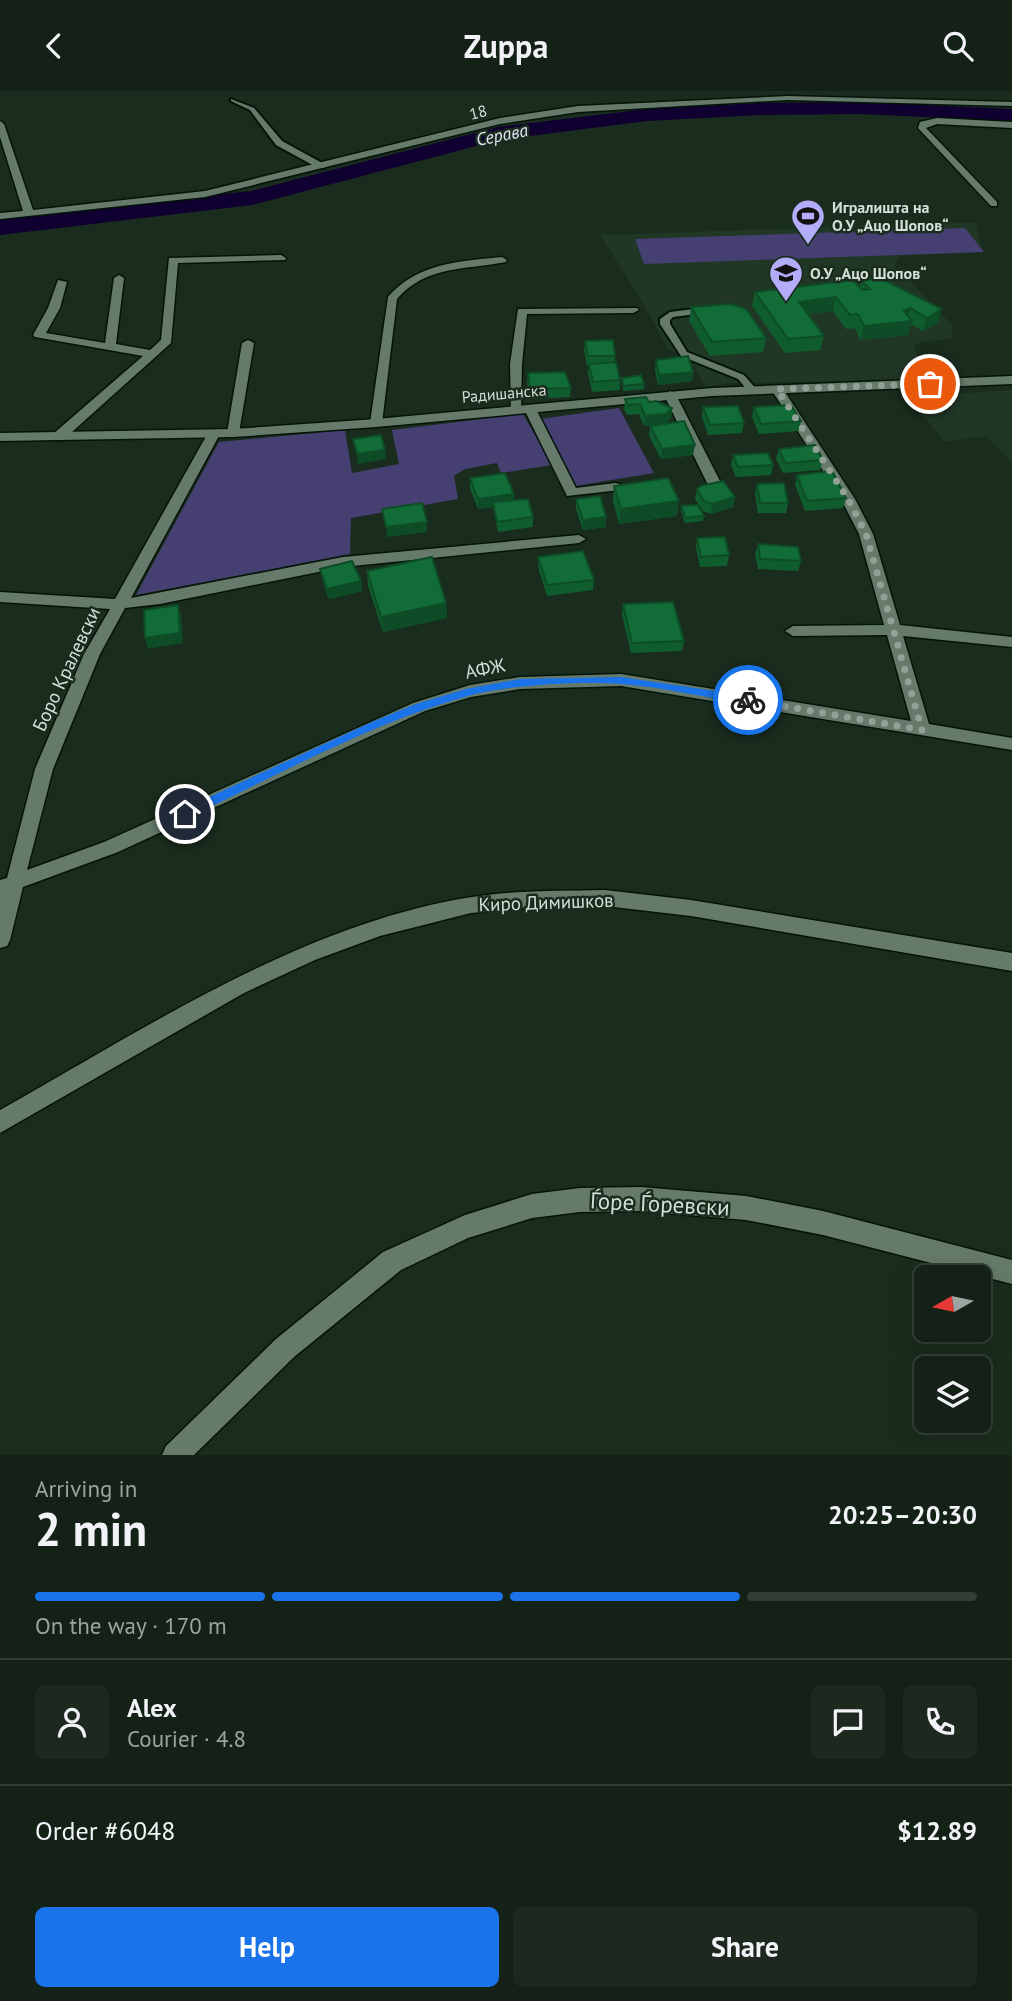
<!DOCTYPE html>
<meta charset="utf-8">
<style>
:root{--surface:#142116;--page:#1d291f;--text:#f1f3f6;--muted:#9da3a1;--line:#333e35;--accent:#1a73e8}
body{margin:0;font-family:"PT Sans",sans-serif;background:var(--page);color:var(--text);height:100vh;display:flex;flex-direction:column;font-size:26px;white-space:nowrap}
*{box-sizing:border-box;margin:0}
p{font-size:23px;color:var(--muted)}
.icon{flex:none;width:38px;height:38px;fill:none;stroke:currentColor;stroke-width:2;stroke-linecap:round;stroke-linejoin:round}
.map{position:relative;height:1364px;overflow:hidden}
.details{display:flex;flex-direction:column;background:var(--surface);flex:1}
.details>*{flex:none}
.needle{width:46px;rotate:261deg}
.controls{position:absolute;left:914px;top:1174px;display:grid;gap:14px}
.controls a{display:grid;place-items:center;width:77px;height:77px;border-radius:10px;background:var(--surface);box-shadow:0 7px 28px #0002,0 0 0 2px var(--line);font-size:35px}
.pin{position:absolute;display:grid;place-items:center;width:60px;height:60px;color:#fff;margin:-30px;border:4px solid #fff;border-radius:50%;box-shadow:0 2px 7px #0007}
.courier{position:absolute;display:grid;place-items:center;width:70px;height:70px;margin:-35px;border:5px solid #1a73e8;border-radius:50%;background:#fff;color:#222;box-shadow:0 2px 9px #0007}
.overview em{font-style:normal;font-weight:800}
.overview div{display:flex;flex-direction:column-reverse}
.overview{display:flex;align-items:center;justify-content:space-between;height:119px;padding:0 35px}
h1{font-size:46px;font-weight:800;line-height:52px}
.bar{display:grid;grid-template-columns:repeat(4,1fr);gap:10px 7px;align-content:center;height:84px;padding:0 35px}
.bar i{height:9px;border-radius:5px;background:var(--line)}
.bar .current{background:var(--accent)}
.bar p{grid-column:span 4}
.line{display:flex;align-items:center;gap:18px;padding:0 35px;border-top:2px solid var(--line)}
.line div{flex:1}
.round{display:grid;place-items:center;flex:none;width:74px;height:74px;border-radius:10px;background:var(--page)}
.button{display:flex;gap:14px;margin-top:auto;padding:14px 35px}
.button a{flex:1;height:80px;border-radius:10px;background:var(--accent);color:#fff;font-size:28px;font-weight:800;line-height:80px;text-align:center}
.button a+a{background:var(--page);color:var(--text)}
header{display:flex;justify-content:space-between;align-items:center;height:91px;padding:0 35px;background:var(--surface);font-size:32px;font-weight:800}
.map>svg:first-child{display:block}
.built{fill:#203726}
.green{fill:#463f72}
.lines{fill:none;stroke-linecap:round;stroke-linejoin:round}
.river{fill:#100032;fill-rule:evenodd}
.service-casing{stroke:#041408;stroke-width:4}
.minor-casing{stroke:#041408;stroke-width:3}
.tertiary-casing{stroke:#041408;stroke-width:3}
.service{fill:#657a6a;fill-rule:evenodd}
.minor{fill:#657a6a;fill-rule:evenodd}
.tertiary{fill:#657a6a;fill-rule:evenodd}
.wall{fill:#0f5d2f}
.shaded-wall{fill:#0d4c26}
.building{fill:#126c37;stroke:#0d4c26;stroke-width:2}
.route{fill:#1a73e8}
.done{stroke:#93a096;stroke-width:7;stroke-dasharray:0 12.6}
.labels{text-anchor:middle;stroke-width:5;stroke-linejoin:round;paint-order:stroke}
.far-street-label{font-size:16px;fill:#d4dfd6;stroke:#1a2c1e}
.far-poi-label{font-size:16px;font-weight:bold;fill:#d4dfd6;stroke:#1a2c1e;text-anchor:start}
.far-water-label{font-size:18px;font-style:italic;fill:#e2e1f7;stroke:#1a2c1e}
.street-label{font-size:19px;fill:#d4dfd6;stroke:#1a2c1e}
.near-street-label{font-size:23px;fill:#d4dfd6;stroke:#1a2c1e}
</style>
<header><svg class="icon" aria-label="back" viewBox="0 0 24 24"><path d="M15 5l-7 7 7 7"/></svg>Zuppa<svg class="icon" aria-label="search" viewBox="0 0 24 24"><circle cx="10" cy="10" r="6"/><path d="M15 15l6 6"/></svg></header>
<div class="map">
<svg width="1012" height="1364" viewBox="0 0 1012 1364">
<rect width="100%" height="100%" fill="#1a2c1e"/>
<path class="built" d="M975,131L983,161L899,165L895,175L953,235L952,247L922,251L914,256L925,287L902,289L730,292L706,296L690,270L667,257L642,210L600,144Z
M1012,299V371L986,345L946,351L905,306Z"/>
<path class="green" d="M965,137L984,161L644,173L635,148Z
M619,317L654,382L575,395L540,328Z
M523,323L552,374L501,382L497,372L465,378L454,385L458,408L351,427L350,463L136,504L219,351L345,339L352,382L399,373L392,339Z"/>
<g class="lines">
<path class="river" d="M860,11L1012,18V30L860,23L760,24L647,30L499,49L252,114L0,144V128L251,100L498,36L647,18L760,12Z"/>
<g class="service-casing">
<path id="service" d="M231,8L254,17L282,50L324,73V77H318L276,54L250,19L231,10Z
M709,216L713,219L712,221L673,226L670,229V233L687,261L744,284L757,299L755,301H749L738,288L681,265L660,233V228L670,221Z"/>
</g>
<g class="minor-casing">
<path id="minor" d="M788,5L1012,11V15L788,9L578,21L500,33L205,106L0,128V122L23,120L0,46V30L4,33L33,119L205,100L500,27L578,15Z
M937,27L1012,31V37L937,33L926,37L997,111V115H991L918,37L920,31Z
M281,164L286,167L285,169L178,172L171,252L63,349H53V343L143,265L35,246L33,244L48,217L58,189L67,191L60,217L46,242L105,252L114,187L119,184L124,187L116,253L150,259L161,249L169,167Z
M502,166L507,169L506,171C466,179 426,174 397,208L382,332L380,335H372L370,332L388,206C417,172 460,170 502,166Z
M637,217L639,219L633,222L527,223L522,273L521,319L519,322H511L510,273L518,218Z
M248,249L254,252L239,342L233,346L227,342L242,252Z
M777,294L783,298L855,408L873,443L900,534L1012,546V556L903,545L929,633L1012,647V659L621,595L520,598L471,606L425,620L118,761L23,796L10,849L7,855L0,857V789L7,787L35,678L84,563L110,518L0,511V501L115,508L209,340H219L220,343L131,507L343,466L579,444L586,448L579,452L343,476L160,513L125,517L100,563L53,678L27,779L104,751L413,612L470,594L520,586L621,583L911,630L887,544L793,545L785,540L793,535L884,534L859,443L841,408L771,298Z
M670,300L676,304L721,392L719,395L714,396L707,392L664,304Z
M530,314L536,318L576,397L615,392L620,393V399L567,405L524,318Z
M605,799L691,809L1012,862V880L691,825L605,815L530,816L471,822L380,845L315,869L244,902L0,1042V1019C146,937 304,832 472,806C516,799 561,800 605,799Z
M641,1096L746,1105L823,1120L1012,1169V1193L823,1144L746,1129L641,1120L580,1121L532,1127L468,1147L401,1179L294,1266L194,1364H162L166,1355L276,1248L383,1161L465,1124L532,1103L580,1097Z"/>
</g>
<g class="tertiary-casing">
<path id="tertiary" d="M1012,285V293L712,305L376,336L233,346L0,350V342L233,338L376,328L712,297Z"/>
</g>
<use href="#service" class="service"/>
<use href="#minor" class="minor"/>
<use href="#tertiary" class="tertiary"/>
</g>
<path class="wall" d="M861,190L938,232L923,240L911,233L908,244L860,249L855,237L846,238L833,220L808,223L824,245L820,259L785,262L752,215L755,201L859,197Z
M691,216L766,247L763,261L710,265L689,230Z
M585,250L615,265V271L620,289V299L592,301L588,282L589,275H587L584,259Z
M656,269L693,281L692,290L658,294L655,279Z
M528,282L571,297L570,306L530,308L527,292Z
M622,287L644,293V298L623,300Z
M625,308L649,311L672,317L671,327L665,333L644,335L639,323L627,324L624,318Z
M703,316L744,332L742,342L708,344L702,326Z
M754,316L801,330L799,340L759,343L752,326Z
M650,335L693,364L661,368L649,345Z
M779,358L823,369L820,379L783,382L776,368Z
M733,364L773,374L771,384L736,386L731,374Z
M797,384L846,407L843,417L805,420L795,394Z
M470,387L514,403V409L533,426V436L498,441L493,416L478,418L470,397Z
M757,393L788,412L786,422H758L755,403Z
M614,395L677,425L619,433L613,410Z
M697,398L735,406L733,416L711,423L703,420L695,408Z
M576,408L606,426V436L583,439L576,418Z
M681,415L704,425L703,430L685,432L681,420Z
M697,447L729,464L727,475L700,476L696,457Z
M758,453L801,470L798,480L758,478L755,463Z
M538,466L594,489L593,499L547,505L538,476Z
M320,478L361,490L362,500L329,508L322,488Z
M367,480L446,512L447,527L383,541L368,495Z
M623,513L684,550L682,560L631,562L622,524Z"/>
<path class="shaded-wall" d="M836,206L833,220L797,224L799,211Z
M910,217L907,230H912L908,244L860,249L864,235Z
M942,218L938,232L923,240L927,227Z
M693,281L692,290L658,294L659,284Z
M672,317L671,327L665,333L644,335L645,325Z
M695,354L693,364L661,368L662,358Z
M385,359L386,368L358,373L357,363Z
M514,403V413L493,411V416L478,418V408Z
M735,406L733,416L711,423L712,413Z
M679,410L677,425L619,433L621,418Z
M606,426V436L583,439V429Z
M427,431V441L387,446L386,436Z
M361,490L362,500L329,508L327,498Z
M446,512L447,527L383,541L381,526Z
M178,514L181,524L183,552L148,558L145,547Z"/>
<path class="building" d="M878,186L942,218L927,227L910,217L904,220L912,230L864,235L858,223L850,224L836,206L799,211L824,245L788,248L755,201L853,189L862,199L870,198L861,190Z
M730,213L741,216L747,219L766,247L712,251L691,216Z
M613,249L615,265H588L585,250Z
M688,265L693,281L659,284L656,269Z
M616,271L620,289L593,291L589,273Z
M565,281L571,297L530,298L528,282Z
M641,284L644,293L623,295L622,287Z
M646,306L649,311L656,310L672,317L666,323L645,325L640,313L628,314L625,308Z
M791,314L801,330L761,333L754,316Z
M738,315L744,332L710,334L703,316Z
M684,330L695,354L662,358L650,335Z
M381,344L385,359L357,363L353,348Z
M815,354L823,369L785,372L779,358Z
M768,362L773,374L738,376L733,364Z
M832,380L846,407L807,410L797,384Z
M505,382L514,403L478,408L470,387Z
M668,387L679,410L621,418L614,395Z
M723,390L735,406L712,413L704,410L697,398L700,395Z
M784,392L788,412H760L757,393Z
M600,405L606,426L583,429L576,408Z
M528,408L533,426L497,431L493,411Z
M422,412L427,431L386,436L382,418Z
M698,414L704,425L686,427L681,415Z
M725,446L729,464L701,466L697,447Z
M758,453L798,456L801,470L760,468Z
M583,460L594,489L547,494L538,466Z
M432,466L446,512L381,526L367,480Z
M352,470L361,490L327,498L320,478Z
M673,511L684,550L632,552L623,513Z
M178,514L180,542L145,547L144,519Z"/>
<path class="route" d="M621,586L748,605L753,609L748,613C706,607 663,596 621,593C580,590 508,594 468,605C371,632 280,683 189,726H181L179,723L181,719L372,631L416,613L466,598L520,588Z"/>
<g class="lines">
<path class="done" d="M748,609L922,639L866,443L848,408L777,298L930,293"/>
</g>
<defs>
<g id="stadium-pin" transform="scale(1.75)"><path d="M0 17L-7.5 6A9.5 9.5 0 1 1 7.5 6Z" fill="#b3adf9" stroke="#1a2c1e"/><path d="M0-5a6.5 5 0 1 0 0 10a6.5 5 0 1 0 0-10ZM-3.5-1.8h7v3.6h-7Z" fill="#111"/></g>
<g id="school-pin" transform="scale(1.75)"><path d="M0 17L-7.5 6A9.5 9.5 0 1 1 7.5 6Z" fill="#b3adf9" stroke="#1a2c1e"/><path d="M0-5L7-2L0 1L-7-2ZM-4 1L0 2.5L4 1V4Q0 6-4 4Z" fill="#111"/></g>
</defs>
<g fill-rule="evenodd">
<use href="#stadium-pin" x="808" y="125"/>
<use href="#school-pin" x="786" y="182"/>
</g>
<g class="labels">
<g class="far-street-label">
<text transform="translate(478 21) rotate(-14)" y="6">18</text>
<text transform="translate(504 302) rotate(-5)" y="6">Радишанска</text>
</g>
<g class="far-poi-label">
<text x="832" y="122">Игралишта на<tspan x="832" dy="18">О.У „Ацо Шопов“</tspan></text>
<text x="810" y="188">О.У „Ацо Шопов“</text>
</g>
<g class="far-water-label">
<text transform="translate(502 44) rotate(-11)" y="6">Серава</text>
</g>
<g class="street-label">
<text transform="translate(485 577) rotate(-11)" y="7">АФЖ</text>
<text transform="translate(66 578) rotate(-65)" y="7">Боро Кралевски</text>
<text transform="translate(546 811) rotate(-2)" y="7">Киро Димишков</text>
</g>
<g class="near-street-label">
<text transform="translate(660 1113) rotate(3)" y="8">Ѓоре Ѓоревски</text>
</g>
</g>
</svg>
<div class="controls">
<a><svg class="needle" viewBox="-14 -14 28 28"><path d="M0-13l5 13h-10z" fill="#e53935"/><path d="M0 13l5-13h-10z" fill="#9da3a1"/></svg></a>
<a><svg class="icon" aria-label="layers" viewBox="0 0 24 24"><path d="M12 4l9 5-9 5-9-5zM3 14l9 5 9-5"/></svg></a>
</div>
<div class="pin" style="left:930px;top:293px;background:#ea580c"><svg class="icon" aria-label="bag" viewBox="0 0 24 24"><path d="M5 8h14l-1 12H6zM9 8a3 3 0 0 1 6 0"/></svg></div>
<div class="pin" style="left:185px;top:723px;background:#1f2937"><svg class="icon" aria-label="home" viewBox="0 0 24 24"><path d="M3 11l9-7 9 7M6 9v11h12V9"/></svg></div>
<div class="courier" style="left:748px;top:609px"><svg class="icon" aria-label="bike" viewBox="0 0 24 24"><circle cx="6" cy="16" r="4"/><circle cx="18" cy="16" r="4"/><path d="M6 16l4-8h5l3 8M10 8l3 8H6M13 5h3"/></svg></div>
</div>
<section class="details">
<div class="overview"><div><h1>2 min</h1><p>Arriving in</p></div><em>20:25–20:30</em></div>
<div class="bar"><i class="current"></i><i class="current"></i><i class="current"></i><i></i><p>On the way · 170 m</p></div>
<div class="line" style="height:126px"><a class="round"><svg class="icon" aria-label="person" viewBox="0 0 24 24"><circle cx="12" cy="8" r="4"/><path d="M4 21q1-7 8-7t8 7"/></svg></a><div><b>Alex</b><p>Courier · 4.8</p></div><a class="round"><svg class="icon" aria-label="chat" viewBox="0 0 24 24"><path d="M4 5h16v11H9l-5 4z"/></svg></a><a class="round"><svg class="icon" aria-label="phone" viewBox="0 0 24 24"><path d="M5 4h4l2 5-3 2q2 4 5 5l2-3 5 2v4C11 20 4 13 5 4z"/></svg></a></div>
<div class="line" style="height:91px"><div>Order #6048</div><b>$12.89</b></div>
<div class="button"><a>Help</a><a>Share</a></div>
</section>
